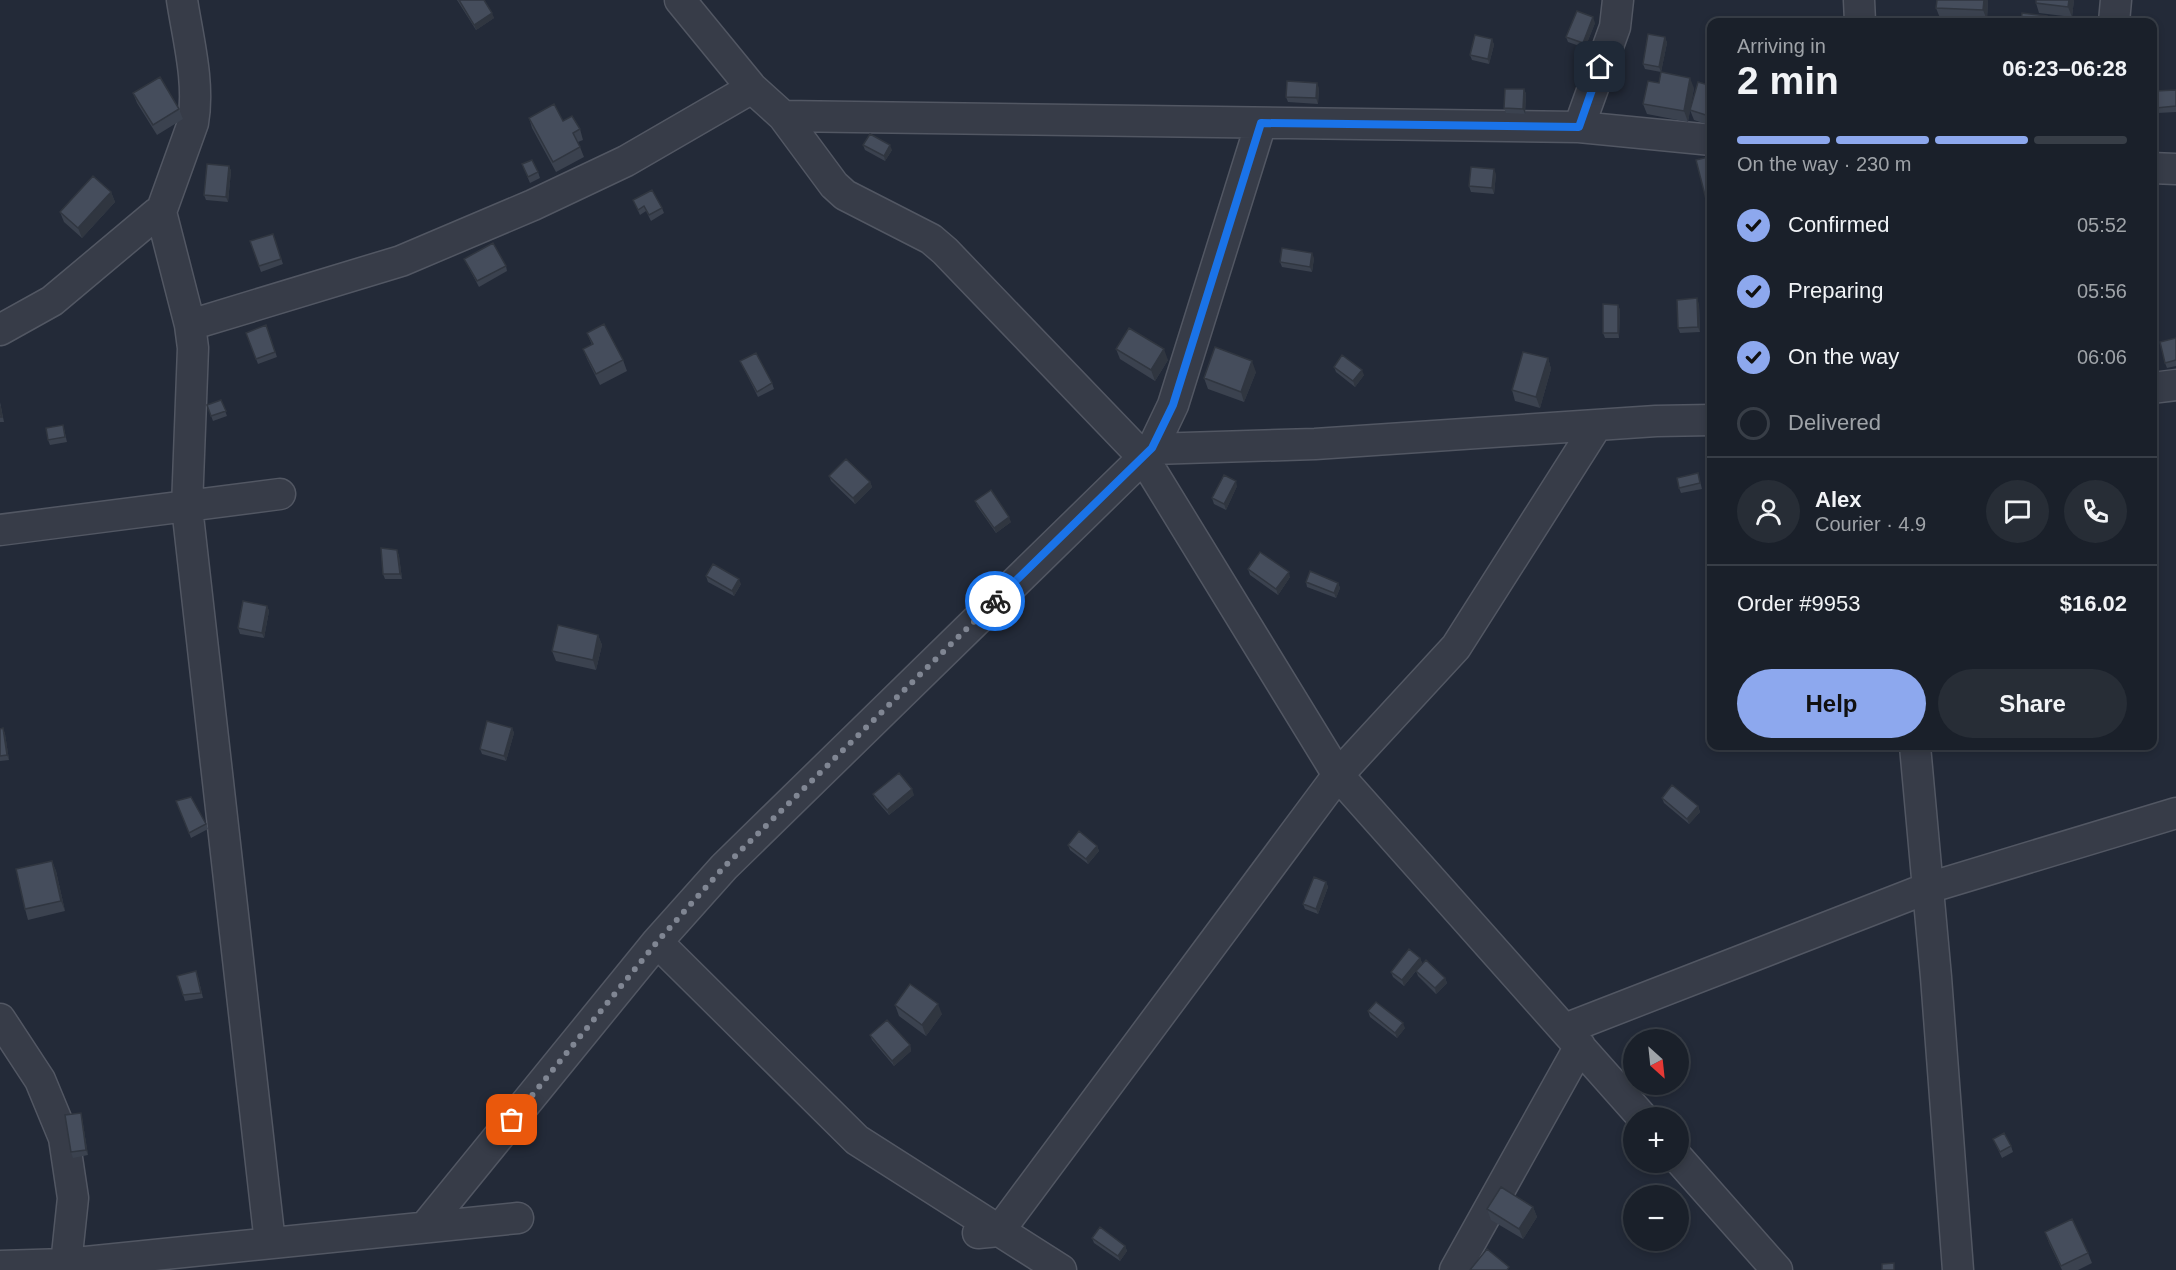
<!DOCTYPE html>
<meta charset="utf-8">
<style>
:root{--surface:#1a202a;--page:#272d36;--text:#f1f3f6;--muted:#9fa3a8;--line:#383e47;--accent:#8da8ee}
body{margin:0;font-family:Helvetica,sans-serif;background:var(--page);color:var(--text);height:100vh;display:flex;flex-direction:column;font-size:22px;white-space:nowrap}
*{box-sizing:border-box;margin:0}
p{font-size:20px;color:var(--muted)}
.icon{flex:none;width:33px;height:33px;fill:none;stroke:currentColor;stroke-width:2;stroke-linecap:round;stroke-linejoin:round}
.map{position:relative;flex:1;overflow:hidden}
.side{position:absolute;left:1707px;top:18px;width:450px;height:732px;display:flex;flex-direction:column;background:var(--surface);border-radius:12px;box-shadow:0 3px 9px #0003,0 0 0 2px var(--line)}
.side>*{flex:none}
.needle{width:39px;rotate:153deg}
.controls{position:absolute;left:1623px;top:1029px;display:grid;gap:12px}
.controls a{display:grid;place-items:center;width:66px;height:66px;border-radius:50%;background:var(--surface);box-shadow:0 3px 9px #0003,0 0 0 2px var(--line);font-size:30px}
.pin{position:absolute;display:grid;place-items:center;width:51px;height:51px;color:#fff;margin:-26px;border-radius:12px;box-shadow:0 3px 9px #0006}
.courier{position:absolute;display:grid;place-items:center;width:60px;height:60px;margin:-30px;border:4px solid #1a73e8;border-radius:50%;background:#fff;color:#222;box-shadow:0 2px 8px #0007}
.head em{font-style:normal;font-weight:600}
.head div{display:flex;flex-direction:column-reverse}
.head{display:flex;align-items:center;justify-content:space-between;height:102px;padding:0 30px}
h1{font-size:39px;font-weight:600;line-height:45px}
.bar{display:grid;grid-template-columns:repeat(4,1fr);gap:9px 6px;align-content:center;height:72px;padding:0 30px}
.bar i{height:8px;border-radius:4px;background:var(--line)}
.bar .active{background:var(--accent)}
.bar p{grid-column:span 4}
.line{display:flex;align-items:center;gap:15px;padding:0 30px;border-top:2px solid var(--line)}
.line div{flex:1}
.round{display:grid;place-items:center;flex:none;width:63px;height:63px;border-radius:32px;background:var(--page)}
ol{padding:0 30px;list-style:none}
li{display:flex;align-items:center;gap:18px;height:66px}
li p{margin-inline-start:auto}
li .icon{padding:6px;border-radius:50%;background:var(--accent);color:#111;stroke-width:4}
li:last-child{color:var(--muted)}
li i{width:33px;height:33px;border:3px solid var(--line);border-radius:50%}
.button{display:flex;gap:12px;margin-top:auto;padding:12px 30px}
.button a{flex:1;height:69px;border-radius:36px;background:var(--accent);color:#111;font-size:24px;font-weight:600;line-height:69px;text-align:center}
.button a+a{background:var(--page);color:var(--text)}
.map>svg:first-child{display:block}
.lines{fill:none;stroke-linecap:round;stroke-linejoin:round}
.minor-casing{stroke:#525763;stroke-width:33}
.minor{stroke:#373c48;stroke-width:30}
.wall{fill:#3b424f}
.shaded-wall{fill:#303640}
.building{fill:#454d5c;stroke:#303640;stroke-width:1.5}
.done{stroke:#808693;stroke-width:6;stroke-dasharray:0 10.8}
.route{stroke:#1a73e8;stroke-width:8}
</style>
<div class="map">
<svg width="2176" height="1270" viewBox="0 0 2176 1270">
<rect width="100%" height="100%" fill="#232a38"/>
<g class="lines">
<g class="minor-casing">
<path id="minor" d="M680,0L752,88L783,116L834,185L845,195L931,239L945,251L1143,457L1338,775L1643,1118
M1859,0L1860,22
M2114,22L2116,0
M783,116L1579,127L1712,140
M1579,127L1615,27L1618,0
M2152,168L2176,169
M161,212L190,325L193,348L187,507L270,1243
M190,325L401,261L533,205L626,161L752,88
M0,330L52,301L157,213L161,212L193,123C200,83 188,39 182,0
M2152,388L2176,385
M1152,449L1315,444L1656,421L1712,420
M0,530L280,494
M1915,746L1936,977L1958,1270
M657,942L857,1140L1061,1270
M0,1019L40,1080L64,1138L73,1198L66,1264
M1565,1029L1928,888L2176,813
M1678,1158L1777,1270
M425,1227L657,942L724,867L1152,449L1173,405L1261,123
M978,1233L999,1231L1338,775L1456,647L1597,425
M0,1266L66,1264L518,1218
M1455,1270L1580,1046"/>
</g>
<use href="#minor" class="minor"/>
</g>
<path class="wall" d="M457,0H484L494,18L476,30Z
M1988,0L1987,20L1940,18L1936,8Z
M2074,0L2072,17L2039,13L2036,3Z
M1595,23L1585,48L1568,42L1566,37Z
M1665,37L1667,43L1661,72L1645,69L1643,64Z
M1492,39L1494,45L1489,64L1472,60L1470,55Z
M1712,86V126L1694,120L1690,110L1688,122L1647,114L1643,104L1694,88L1690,109Z
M1319,88L1318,104L1288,102L1286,97Z
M1524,89L1526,94L1525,114L1506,113L1504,108Z
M2176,90V112L2158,113L2156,108Z
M133,93L179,109L183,119L157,135L137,103Z
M529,118L563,121L580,129L583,140L578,142L584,157L556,172L532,128Z
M863,145L892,150L885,161L865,150Z
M1712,156V217L1708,207Z
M522,164L538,172L540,178L530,183Z
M229,166L231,171L228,202L206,200L204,195Z
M1496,174L1494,194L1471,192L1469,186Z
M111,192L115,202L82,238L64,222L60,212Z
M633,200L662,208L664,213L651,221L646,211L640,215Z
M273,234L283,264L261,272L250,241Z
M1314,258L1312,272L1282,267L1280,262Z
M464,259L506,266L507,271L479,287Z
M1699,304L1700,332L1680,333L1678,328Z
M1618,305L1620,310L1619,338H1605L1603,333Z
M266,325L277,357L258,364L246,333Z
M587,333L623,360L627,371L600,385L587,359L583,349L592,345Z
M2176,338V366L2167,368L2165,363Z
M1116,349L1168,360L1155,381L1120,359Z
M1548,358L1551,369L1540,408L1515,401L1512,390Z
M740,361L772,383L774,389L758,397Z
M1334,367L1364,375L1355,387L1336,372Z
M1256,372L1244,402L1208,389L1204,378Z
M221,400L227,416L213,421L207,405Z
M0,402L4,422H0Z
M63,425L67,442L50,445L48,440Z
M1698,473L1702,489L1681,493L1679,488Z
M829,476L870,482L872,487L855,504L831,481Z
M1237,486L1226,510L1214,504L1212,498Z
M975,501L1011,522L996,533L977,506Z
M397,550L399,556L402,579H385L383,574Z
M1248,569L1290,577L1278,595L1250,575Z
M706,576L741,584L734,596L708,582Z
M1306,582L1338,583L1340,588L1336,598L1307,587Z
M267,606L269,611L264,638L240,634L238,628Z
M598,635L602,645L596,670L556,661L552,651Z
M3,728L5,734L9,760L0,761V729Z
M512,728L514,733L506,761L482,754L480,749Z
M1757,746H1784L1785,750L1759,751Z
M873,794L914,795L889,815L875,799Z
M1662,798L1698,806L1700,812L1689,824L1664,803Z
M176,801L206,824L208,829L191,838Z
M1068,845L1097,846L1099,851L1088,864L1070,850Z
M52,861L56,871L65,911L28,920L25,909Z
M1326,882L1328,887L1318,914L1305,909L1303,904Z
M1420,958L1422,963L1416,971L1445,978L1447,983L1436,994L1418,976L1416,971L1404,986L1393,977L1391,972Z
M177,976L198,977L203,998L185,1001Z
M895,1005L942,1014L926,1036L899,1016Z
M1368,1011L1405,1028L1397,1038L1370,1017Z
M870,1035L910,1045L911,1051L894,1066L872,1040Z
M81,1113L82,1118L88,1155L73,1158L71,1152Z
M1993,1139L2011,1146L2013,1152L2002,1158Z
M1533,1207L1537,1217L1523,1239L1491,1220L1487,1209Z
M2045,1232L2088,1253L2092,1263L2078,1270H2062L2049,1243Z
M1092,1238L1125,1246L1127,1251L1120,1261L1094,1243Z"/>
<path class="shaded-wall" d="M1984,0H1988L1987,20L1983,10Z
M2069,0H2074L2072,17L2068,7Z
M492,13L494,18L476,30L474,25Z
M1593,17L1595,23L1585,48L1583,43Z
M1665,37L1667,43L1661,72L1659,67Z
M1492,39L1494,45L1489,64L1488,59Z
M1690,78L1694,88L1688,122L1684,111Z
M1317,83L1319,88L1318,104L1316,98Z
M1524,89L1526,94L1525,114L1523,109Z
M890,145L892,150L885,161L884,156Z
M229,166L231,171L228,202L226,197Z
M1494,169L1496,174L1494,194L1492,188Z
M111,192L115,202L82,238L78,228Z
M1312,253L1314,258L1312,272L1310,267Z
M1697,298L1699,304L1700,332L1698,327Z
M1618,305L1620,310L1619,338L1618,333Z
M1164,349L1168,360L1155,381L1151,370Z
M1548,358L1551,369L1540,408L1536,397Z
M1252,361L1256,372L1244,402L1241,392Z
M1362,370L1364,375L1355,387L1353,381Z
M1236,481L1237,486L1226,510L1224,504Z
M870,482L872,487L855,504L853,498Z
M1009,517L1011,522L996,533L994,528Z
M397,550L399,556L402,579L400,574Z
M1289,572L1290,577L1278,595L1276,589Z
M739,579L741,584L734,596L732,591Z
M1338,583L1340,588L1336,598L1334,593Z
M267,606L269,611L264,638L262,633Z
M598,635L602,645L596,670L593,660Z
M3,728L5,734L9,760L7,755Z
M512,728L514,733L506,761L504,756Z
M912,789L914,795L889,815L887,810Z
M1698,806L1700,812L1689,824L1687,819Z
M1097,846L1099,851L1088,864L1086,859Z
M52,861L56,871L65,911L61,901Z
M1326,882L1328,887L1318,914L1316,909Z
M1420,958L1422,963L1404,986L1402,980Z
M1445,978L1447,983L1436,994L1435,988Z
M938,1004L942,1014L926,1036L922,1025Z
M1403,1023L1405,1028L1397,1038L1395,1033Z
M910,1045L911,1051L894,1066L892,1061Z
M81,1113L82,1118L88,1155L86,1150Z
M1533,1207L1537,1217L1523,1239L1519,1229Z
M1125,1246L1127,1251L1120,1261L1118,1256Z"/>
<path class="building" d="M459,0H484L492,13L474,25Z
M1937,0H1984L1983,10L1936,8Z
M2036,0H2069L2068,7L2036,3Z
M1577,11L1593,17L1583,43L1566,37Z
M2022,13L2047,16L2046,22H2021Z
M1648,34L1665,37L1659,67L1643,64Z
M1475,35L1492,39L1488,59L1470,55Z
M1661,72L1690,78L1684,111L1643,104L1648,81L1659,83Z
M160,77L179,109L153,125L133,93Z
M1287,81L1317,83L1316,98L1286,97Z
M1698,82L1712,86V117L1690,110Z
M1505,89H1524L1523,109L1504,108Z
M2176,90V106L2156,108L2155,91Z
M554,104L563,121L572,116L580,129L573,133L580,147L553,162L529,118Z
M870,134L890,145L884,156L863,145Z
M1712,156V207H1708L1696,160Z
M532,160L538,172L528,177L522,164Z
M207,164L229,166L226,197L204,195Z
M1471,167L1494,169L1492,188L1469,186Z
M93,176L111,192L78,228L60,212Z
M652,190L662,208L649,215L644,206L638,210L633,200Z
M273,234L281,259L259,266L250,241Z
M493,243L506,266L477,281L464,259Z
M1282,248L1312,253L1310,267L1280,262Z
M1697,298L1698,327L1678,328L1677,300Z
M1603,304L1618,305V333H1603Z
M604,324L623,360L596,374L583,349L593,344L587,333Z
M266,325L275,352L256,359L246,333Z
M1129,328L1164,349L1151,370L1116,349Z
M2176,338V360L2165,363L2160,342Z
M1215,347L1252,361L1241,392L1204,378Z
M1523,352L1548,358L1536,397L1512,390Z
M756,353L772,383L757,392L740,361Z
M1342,355L1362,370L1353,381L1334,367Z
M221,400L226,411L211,416L207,405Z
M0,406L2,417H0Z
M63,425L65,437L48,440L46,428Z
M846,459L870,482L853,498L829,476Z
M1698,473L1700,483L1679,488L1677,478Z
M1224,475L1236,481L1224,504L1212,498Z
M991,490L1009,517L994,528L975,501Z
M381,548L397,550L400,574H383Z
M1260,552L1289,572L1276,589L1248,569Z
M713,564L739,579L732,591L706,576Z
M1310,571L1338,583L1334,593L1306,582Z
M243,601L267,606L262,633L238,628Z
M558,625L598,635L593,660L552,651Z
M487,721L512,728L504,756L480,749Z
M3,728L7,755L0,756V729Z
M899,773L912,789L887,810L873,794Z
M1672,785L1698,806L1687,819L1662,798Z
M191,797L206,824L189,833L176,801Z
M1079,831L1097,846L1086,859L1068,845Z
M52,861L61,901L25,909L16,869Z
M1314,877L1326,882L1316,909L1303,904Z
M1409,949L1420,958L1402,980L1391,972Z
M1426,960L1445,978L1435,988L1416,971Z
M196,971L201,993L183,995L177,976Z
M910,984L938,1004L922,1025L895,1005Z
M1376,1002L1403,1023L1395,1033L1368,1011Z
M887,1020L910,1045L892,1061L870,1035Z
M81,1113L86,1150L71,1152L65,1115Z
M2004,1133L2011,1146L2000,1152L1993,1139Z
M1501,1187L1533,1207L1519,1229L1487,1209Z
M2072,1219L2088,1253L2061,1266L2045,1232Z
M1100,1227L1125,1246L1118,1256L1092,1238Z
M1487,1249L1509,1267L1507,1270H1470Z
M1894,1263V1270H1882V1264Z"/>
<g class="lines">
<path class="done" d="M512,1120L657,942L724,867L995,601"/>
<path class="route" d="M995,601L1152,448L1173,405L1261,123L1579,127L1600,67"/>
</g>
</svg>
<div class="controls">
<a><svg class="needle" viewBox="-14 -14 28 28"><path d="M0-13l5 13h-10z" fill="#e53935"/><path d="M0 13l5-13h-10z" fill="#9fa3a8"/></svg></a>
<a>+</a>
<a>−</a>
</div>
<div class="pin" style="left:512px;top:1120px;background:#ea580c"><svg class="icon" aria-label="bag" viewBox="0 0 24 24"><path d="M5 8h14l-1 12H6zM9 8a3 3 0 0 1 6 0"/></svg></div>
<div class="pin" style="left:1600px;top:67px;background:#1f2937"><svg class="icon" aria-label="home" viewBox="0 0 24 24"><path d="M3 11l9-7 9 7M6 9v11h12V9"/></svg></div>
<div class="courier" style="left:995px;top:601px"><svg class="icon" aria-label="bike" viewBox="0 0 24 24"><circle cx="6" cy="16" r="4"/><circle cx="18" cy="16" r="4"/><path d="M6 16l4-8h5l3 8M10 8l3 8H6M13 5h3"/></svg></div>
<section class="side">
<div class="head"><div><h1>2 min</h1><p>Arriving in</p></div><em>06:23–06:28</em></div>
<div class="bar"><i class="active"></i><i class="active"></i><i class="active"></i><i></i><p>On the way · 230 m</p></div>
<ol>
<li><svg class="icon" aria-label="check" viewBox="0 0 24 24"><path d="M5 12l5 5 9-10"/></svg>Confirmed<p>05:52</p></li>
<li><svg class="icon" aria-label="check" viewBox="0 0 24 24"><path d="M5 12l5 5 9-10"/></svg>Preparing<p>05:56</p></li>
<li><svg class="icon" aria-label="check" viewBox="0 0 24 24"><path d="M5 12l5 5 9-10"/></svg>On the way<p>06:06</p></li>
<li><i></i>Delivered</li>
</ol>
<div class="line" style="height:108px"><a class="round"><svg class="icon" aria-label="person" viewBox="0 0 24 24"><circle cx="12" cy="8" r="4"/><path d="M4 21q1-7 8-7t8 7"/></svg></a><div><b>Alex</b><p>Courier · 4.9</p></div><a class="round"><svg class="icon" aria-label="chat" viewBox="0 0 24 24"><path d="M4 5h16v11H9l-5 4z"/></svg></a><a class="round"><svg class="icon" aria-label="phone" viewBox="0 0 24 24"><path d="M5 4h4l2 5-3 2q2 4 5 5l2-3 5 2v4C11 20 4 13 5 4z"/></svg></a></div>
<div class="line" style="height:78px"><div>Order #9953</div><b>$16.02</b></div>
<div class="button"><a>Help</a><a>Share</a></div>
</section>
</div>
